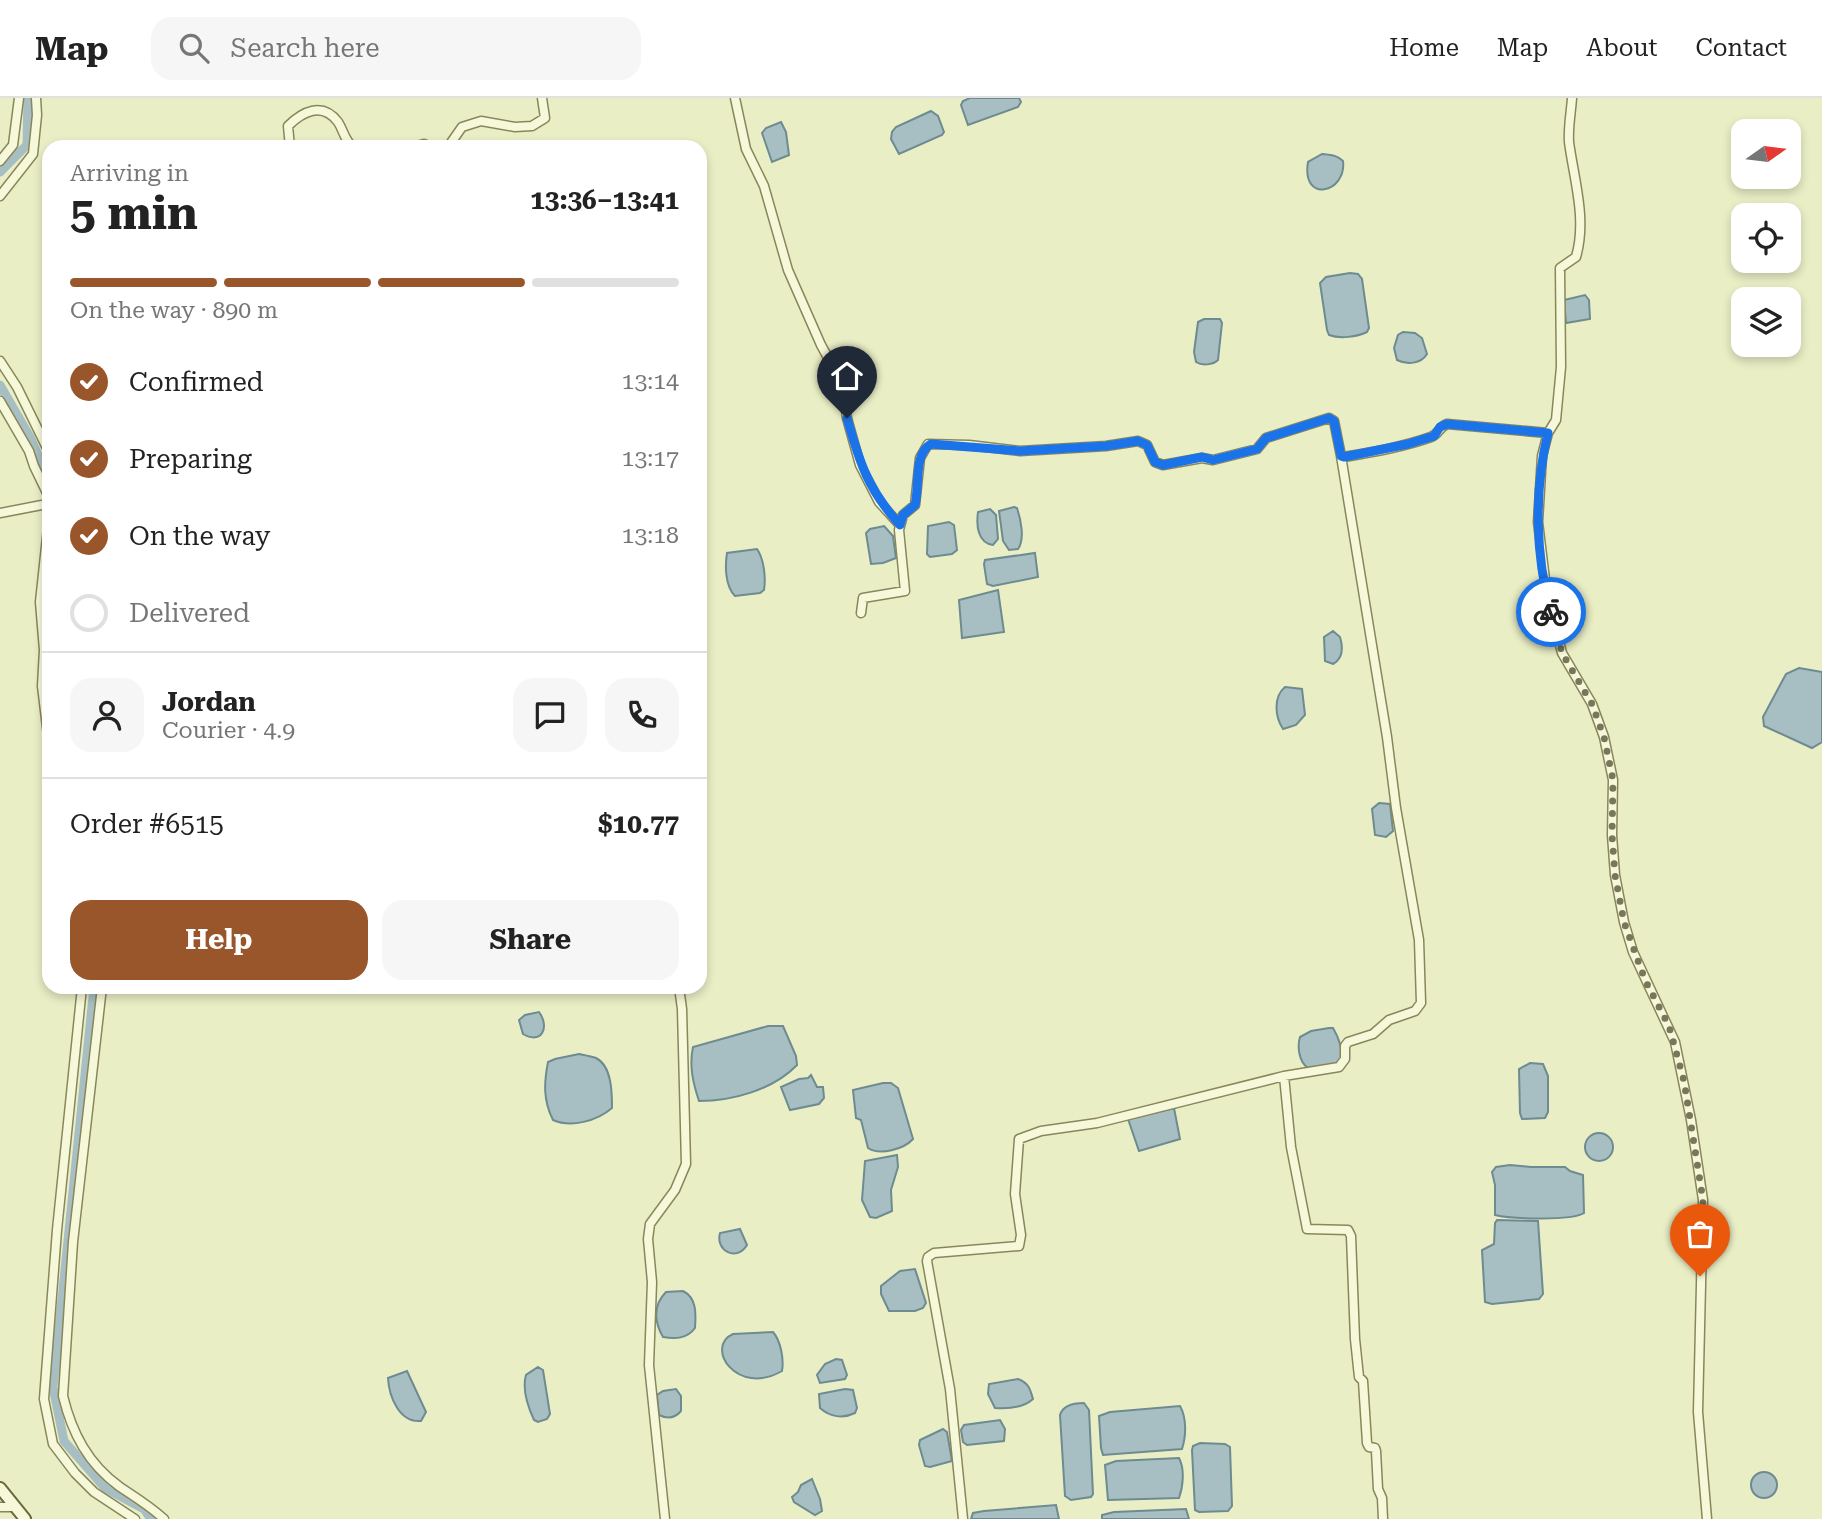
<!DOCTYPE html>
<meta charset="utf-8">
<style>
:root{--surface:#fff;--page:#f6f6f6;--text:#222;--muted:#767676;--line:#e0e0e0;--accent:#99562b}
body{margin:0;font-family:"Roboto Serif",serif;background:var(--page);color:var(--text);height:100vh;display:flex;flex-direction:column;font-size:26px;white-space:nowrap}
*{box-sizing:border-box;margin:0}
p{font-size:23px;color:var(--muted)}
.icon{flex:none;width:38px;height:38px;fill:none;stroke:currentColor;stroke-width:2;stroke-linecap:round;stroke-linejoin:round}
.map{position:relative;flex:1;overflow:hidden}
.panel{position:absolute;left:42px;top:42px;width:665px;height:854px;display:flex;flex-direction:column;background:var(--surface);border-radius:21px;box-shadow:0 4px 10px #0003}
.panel>*{flex:none}
.needle{width:46px;rotate:76deg}
.controls{position:absolute;left:1731px;top:21px;display:grid;gap:14px}
.controls a{display:grid;place-items:center;width:70px;height:70px;border-radius:14px;background:var(--surface);box-shadow:0 4px 10px #0003;font-size:35px}
.pin{position:absolute;display:grid;place-items:center;width:60px;height:60px;color:#fff;margin:-72px -30px;border-radius:50% 50% 50% 0;rotate:-45deg;box-shadow:0 0 7px #0007}
.pin .icon{rotate:45deg}
.courier{position:absolute;display:grid;place-items:center;width:70px;height:70px;margin:-35px;border:5px solid #1a73e8;border-radius:50%;background:#fff;color:#222;box-shadow:0 2px 9px #0007}
.overview em{font-style:normal;font-weight:700}
.overview div{display:flex;flex-direction:column-reverse}
.overview{display:flex;align-items:center;justify-content:space-between;height:119px;padding:0 28px}
h1{font-size:46px;font-weight:700;line-height:52px}
.bar{display:grid;grid-template-columns:repeat(4,1fr);gap:10px 7px;align-content:center;height:84px;padding:0 28px}
.bar i{height:9px;border-radius:5px;background:var(--line)}
.bar .active{background:var(--accent)}
.bar p{grid-column:span 4}
.line{display:flex;align-items:center;gap:18px;padding:0 28px;border-top:2px solid var(--line)}
.line div{flex:1}
.round{display:grid;place-items:center;flex:none;width:74px;height:74px;border-radius:21px;background:var(--page)}
ol{padding:0 28px;list-style:none}
li{display:flex;align-items:center;gap:21px;height:77px}
li p{margin-inline-start:auto}
li .icon{padding:7px;border-radius:50%;background:var(--accent);color:#fff;stroke-width:4}
li:last-child{color:var(--muted)}
li i{width:38px;height:38px;border:4px solid var(--line);border-radius:50%}
.cta{display:flex;gap:14px;margin-top:auto;padding:14px 28px}
.cta a{flex:1;height:80px;border-radius:21px;background:var(--accent);color:#fff;font-size:28px;font-weight:700;line-height:80px;text-align:center}
.cta a+a{background:var(--page);color:var(--text)}
header{display:flex;align-items:center;gap:42px;box-sizing:border-box;height:98px;padding:0 35px;background:var(--surface);border-bottom:2px solid var(--line)}
header strong{font-size:33px}
nav{display:flex;gap:38px;margin-inline-start:auto;font-size:24px}
.search{width:490px;height:63px;background:var(--page);display:flex;align-items:center;gap:18px;box-sizing:border-box;padding:0 24px;border-radius:21px;color:var(--muted);font-size:26px}
.map>svg:first-child{display:block}
.water{fill:#a7bfc2;stroke:#6d8b90;stroke-width:2}
.lines{fill:none;stroke-linecap:round;stroke-linejoin:round}
.canal{stroke:#a7bfc2;stroke-width:9}
.street-casing{stroke:#8a865b;stroke-width:11}
.secondary-casing{stroke:#6b673e;stroke-width:14}
.street{stroke:#f6f9d9;stroke-width:8}
.secondary{stroke:#f6f9d9;stroke-width:10}
.done{stroke:#787759;stroke-width:7;stroke-dasharray:0 12.6}
.route{stroke:#1a73e8;stroke-width:9}
</style>
<header>
<strong>Map</strong>
<div class="search"><svg class="icon" aria-label="search" viewBox="0 0 24 24"><circle cx="10" cy="10" r="6"/><path d="M15 15l6 6"/></svg>Search here</div>
<nav><a>Home</a><a>Map</a><a>About</a><a>Contact</a></nav>
</header>
<div class="map">
<svg width="1822" height="1421" viewBox="0 0 1822 1421">
<rect width="100%" height="100%" fill="#eaeec5"/>
<path class="water" d="M970,0H1019L1021,4L1018,9L968,27L961,7L963,3Z
M931,13L938,18L944,34L942,37L899,56L891,41L892,34L896,29Z
M781,24L786,34L789,57L772,64L762,35L766,30Z
M1322,56C1331,57 1337,57 1343,63C1347,95 1301,106 1308,64Z
M1350,175L1358,176L1362,181L1369,230L1367,234C1357,239 1340,241 1329,237L1327,232L1320,185L1326,179Z
M1585,197L1589,202L1590,221L1566,225L1564,202Z
M1204,221H1220L1222,225L1218,262C1213,267 1202,268 1196,264L1194,254L1198,224Z
M1403,234L1415,235L1422,240L1427,256C1421,266 1407,267 1397,262L1394,250L1398,237Z
M1014,409L1017,410C1021,422 1025,441 1018,451L1009,452L1003,443L999,413Z
M990,411L996,417L998,441L993,447C978,445 976,428 978,414Z
M949,424L954,427L957,452L952,456L930,459L927,456L928,428Z
M884,428L893,438L896,460L883,465L871,466L866,435L870,431Z
M757,451C764,461 766,480 764,492L760,495L735,498C725,488 725,468 727,455Z
M1035,455L1038,479L993,488L987,486L984,466L985,462Z
M998,492L1004,534L962,540L959,502Z
M1333,533L1340,539C1343,549 1344,560 1333,566L1325,563L1324,539Z
M1799,570L1822,574V644L1812,650L1764,628L1763,619L1786,576Z
M1285,589L1302,591L1305,617L1296,627L1283,631C1275,619 1273,599 1285,589Z
M1379,705L1390,706L1393,733L1386,739L1375,737L1372,711Z
M539,914C550,929 542,947 523,936L519,922L525,917Z
M768,928H783L796,958L797,967C773,992 732,1003 699,1003C693,985 689,968 693,949Z
M1329,930H1333C1339,940 1344,954 1341,965L1308,970C1299,964 1297,949 1300,939L1311,933Z
M579,956C584,957 591,958 596,960C612,968 612,995 612,1010C597,1023 571,1030 553,1022C543,1002 544,985 548,964L555,961Z
M1530,965L1543,966L1548,978V1014L1545,1020L1522,1021L1520,1015L1519,971Z
M811,977L817,989H823L824,1000L819,1006L790,1012L781,989L799,981L808,980Z
M883,985H891L898,990L913,1041C904,1051 880,1058 868,1050L861,1022L856,1020L853,992Z
M1174,1010L1180,1041L1139,1053L1128,1021Z
M1585 1049a14 14 0 1 1 28 0a14 14 0 1 1-28 0Z
M897,1057L898,1069L891,1092L892,1113L876,1120L870,1119L862,1102L865,1063Z
M1510,1067L1531,1069H1565L1570,1073L1583,1077L1584,1115C1572,1123 1511,1121 1495,1117V1087L1492,1074L1496,1069Z
M1497,1122L1538,1123L1543,1196L1539,1201L1492,1206L1485,1204L1482,1152L1494,1146L1495,1125Z
M740,1131L747,1147C737,1164 715,1153 720,1135Z
M915,1171L926,1205L923,1210L915,1213H889L881,1196V1188L900,1173Z
M683,1193C697,1200 696,1216 695,1230C687,1241 675,1241 663,1239C654,1224 653,1207 666,1194Z
M773,1234C781,1243 784,1262 782,1273C737,1299 704,1249 733,1236Z
M836,1261L842,1262L847,1277L845,1281L820,1285L817,1277L825,1266Z
M538,1269L543,1272L550,1316L547,1321L538,1324L534,1322C528,1309 522,1291 526,1277Z
M407,1273L426,1314L421,1323C399,1325 389,1298 388,1280Z
M1018,1281C1029,1285 1030,1291 1033,1301C1023,1310 1008,1311 995,1310L988,1296L989,1286Z
M676,1291L681,1298V1313C675,1320 667,1321 659,1317L657,1297L663,1293Z
M845,1291L853,1292L857,1310L855,1315C843,1321 830,1319 820,1310L819,1296Z
M1084,1305L1089,1312L1093,1396L1091,1399L1071,1402L1065,1398L1060,1317C1063,1307 1074,1305 1084,1305Z
M1180,1308C1187,1320 1186,1339 1182,1351L1103,1357L1101,1350L1099,1318L1110,1314Z
M1000,1322L1005,1331L1004,1343L967,1347L963,1344L961,1332L964,1327Z
M943,1331L947,1334L952,1363L930,1369L925,1368L919,1347L920,1342Z
M1200,1345L1225,1346L1230,1349L1232,1408L1228,1413L1199,1414L1195,1412L1192,1352L1193,1348Z
M1179,1360C1185,1371 1183,1389 1179,1400L1108,1402L1105,1367L1116,1363Z
M1751 1387a13 13 0 1 1 26 0a13 13 0 1 1-26 0Z
M812,1381L820,1401L822,1413L815,1417L794,1404L792,1399L798,1394L801,1387Z
M1056,1407L1059,1421H971L973,1415L984,1413Z
M1186,1411L1189,1421H1102V1417L1114,1414Z"/>
<g class="lines">
<path class="canal" d="M0,74L27,47L28,0
M0,287L30,339L49,381
M49,497V503
M94,889L53,1289L64,1343L105,1390L144,1411L151,1421"/>
<g class="street-casing">
<path id="street" d="M735,0L746,51L764,88L788,172L821,247L842,285L847,320L860,367L879,404L900,427
M1572,0C1571,15 1568,29 1569,44C1574,82 1587,121 1576,159L1560,170L1561,269L1556,322L1548,335L1542,358L1538,424L1547,498L1562,555L1592,606L1604,639L1613,682L1612,737L1615,777L1624,824L1633,854L1675,944L1691,1022L1703,1102L1698,1314L1707,1421
M290,49L288,28C302,14 322,3 338,24C344,33 344,42 353,49
M413,49L424,46L430,49
M448,49L462,29L481,23L515,29L532,28L545,20L542,0
M0,63L13,47L19,0
M0,98L33,56L37,17L36,0
M0,263L17,289L49,354
M0,303L29,353L34,368L48,397L49,413
M0,415L47,406
M49,420L40,504L44,552L42,588L49,646
M861,515L863,500L905,493L899,432L903,417L915,407L920,360L928,346L969,347L1020,353L1106,348L1138,343L1147,347L1155,364L1163,367L1202,360L1213,362L1257,351L1266,340L1329,320L1334,323L1341,358L1344,359C1373,354 1403,349 1431,339C1439,336 1439,329 1447,326L1548,335
M82,889L57,1132L44,1301L53,1346L75,1375L94,1394L135,1421
M102,889L73,1144L63,1298C72,1335 88,1366 120,1389C135,1399 150,1408 164,1421
M1284,978L1291,1049L1307,1131L1348,1132L1351,1138L1355,1241L1359,1279L1363,1283L1367,1345L1369,1349L1375,1350L1376,1353L1378,1391L1382,1400L1383,1421
M0,1409H14
M665,1421L649,1267L652,1184L648,1141L650,1126L675,1092L686,1066L682,911L679,889
M963,1421L950,1291L927,1163L928,1159L934,1155L1019,1148L1021,1137L1015,1096L1019,1041L1041,1033L1097,1025L1284,978L1339,969L1345,961V948L1348,944L1373,936L1389,922L1415,913L1421,905L1419,842L1396,710L1387,639L1341,358"/>
</g>
<g class="secondary-casing">
<path id="secondary" d="M0,1390L25,1421"/>
</g>
<use href="#street" class="street"/>
<use href="#secondary" class="secondary"/>
</g>
<g class="lines">
<path class="done" d="M1551,514L1562,555L1592,606L1604,639L1613,682L1612,737L1615,777L1624,824L1645,882L1669,928L1684,983L1703,1102L1700,1178"/>
<path class="route" d="M847,320C860,366 868,391 900,427L903,417L915,407C920,388 913,356 931,346L1020,353L1106,348L1138,343L1147,347L1155,364L1163,367L1202,359L1213,362L1257,351L1266,340L1329,320L1334,323L1341,358L1344,359L1408,346L1434,338L1440,329L1447,326L1548,335C1534,392 1535,457 1551,514"/>
</g>
</svg>
<div class="controls">
<a><svg class="needle" viewBox="-14 -14 28 28"><path d="M0-13l5 13h-10z" fill="#e53935"/><path d="M0 13l5-13h-10z" fill="#767676"/></svg></a>
<a><svg class="icon" aria-label="locate" viewBox="0 0 24 24"><circle cx="12" cy="12" r="6"/><path d="M12 2v4M12 18v4M2 12h4M18 12h4"/></svg></a>
<a><svg class="icon" aria-label="layers" viewBox="0 0 24 24"><path d="M12 4l9 5-9 5-9-5zM3 14l9 5 9-5"/></svg></a>
</div>
<div class="pin" style="left:1700px;top:1178px;background:#ea580c"><svg class="icon" aria-label="bag" viewBox="0 0 24 24"><path d="M5 8h14l-1 12H6zM9 8a3 3 0 0 1 6 0"/></svg></div>
<div class="pin" style="left:847px;top:320px;background:#1f2937"><svg class="icon" aria-label="home" viewBox="0 0 24 24"><path d="M3 11l9-7 9 7M6 9v11h12V9"/></svg></div>
<div class="courier" style="left:1551px;top:514px"><svg class="icon" aria-label="bike" viewBox="0 0 24 24"><circle cx="6" cy="16" r="4"/><circle cx="18" cy="16" r="4"/><path d="M6 16l4-8h5l3 8M10 8l3 8H6M13 5h3"/></svg></div>
<section class="panel">
<div class="overview"><div><h1>5 min</h1><p>Arriving in</p></div><em>13:36–13:41</em></div>
<div class="bar"><i class="active"></i><i class="active"></i><i class="active"></i><i></i><p>On the way · 890 m</p></div>
<ol>
<li><svg class="icon" aria-label="check" viewBox="0 0 24 24"><path d="M5 12l5 5 9-10"/></svg>Confirmed<p>13:14</p></li>
<li><svg class="icon" aria-label="check" viewBox="0 0 24 24"><path d="M5 12l5 5 9-10"/></svg>Preparing<p>13:17</p></li>
<li><svg class="icon" aria-label="check" viewBox="0 0 24 24"><path d="M5 12l5 5 9-10"/></svg>On the way<p>13:18</p></li>
<li><i></i>Delivered</li>
</ol>
<div class="line" style="height:126px"><a class="round"><svg class="icon" aria-label="person" viewBox="0 0 24 24"><circle cx="12" cy="8" r="4"/><path d="M4 21q1-7 8-7t8 7"/></svg></a><div><b>Jordan</b><p>Courier · 4.9</p></div><a class="round"><svg class="icon" aria-label="chat" viewBox="0 0 24 24"><path d="M4 5h16v11H9l-5 4z"/></svg></a><a class="round"><svg class="icon" aria-label="phone" viewBox="0 0 24 24"><path d="M5 4h4l2 5-3 2q2 4 5 5l2-3 5 2v4C11 20 4 13 5 4z"/></svg></a></div>
<div class="line" style="height:91px"><div>Order #6515</div><b>$10.77</b></div>
<div class="cta"><a>Help</a><a>Share</a></div>
</section>
</div>
